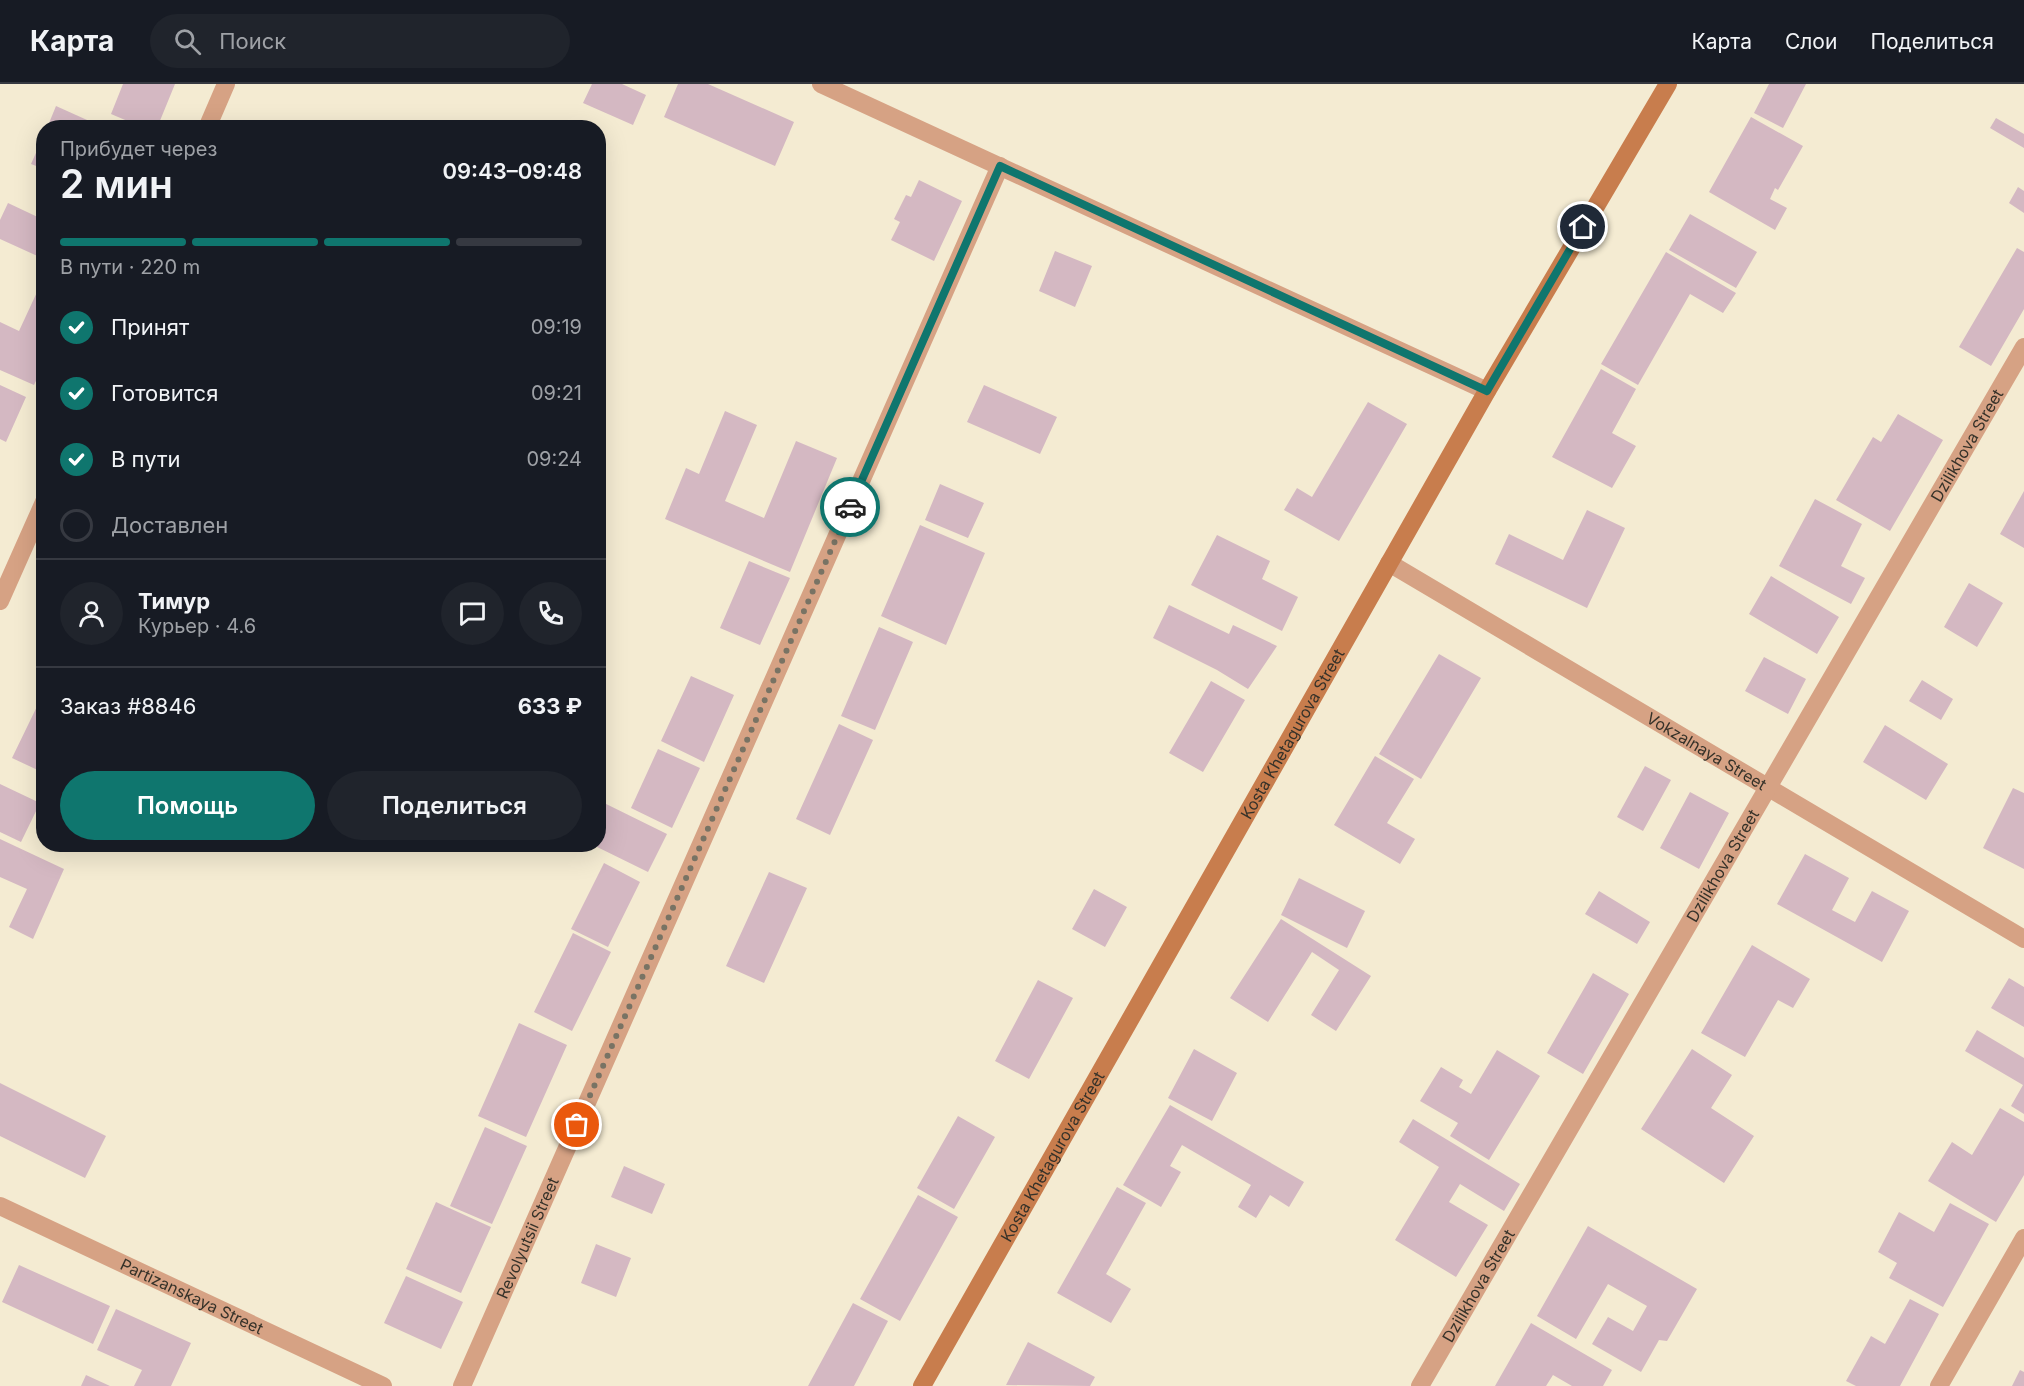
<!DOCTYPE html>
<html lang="ru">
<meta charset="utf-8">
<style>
:root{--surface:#171b24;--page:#20242c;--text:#f1f3f6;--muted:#9ea1a6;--line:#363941;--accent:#0f766e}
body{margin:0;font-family:Inter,sans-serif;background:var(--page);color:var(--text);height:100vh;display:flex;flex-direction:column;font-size:22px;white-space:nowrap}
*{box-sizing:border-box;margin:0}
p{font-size:20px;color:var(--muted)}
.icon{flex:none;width:33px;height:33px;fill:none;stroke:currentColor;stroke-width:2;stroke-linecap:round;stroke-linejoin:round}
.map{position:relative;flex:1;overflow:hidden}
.sheet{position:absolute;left:36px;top:36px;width:570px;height:732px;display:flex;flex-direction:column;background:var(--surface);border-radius:24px;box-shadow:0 6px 24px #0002}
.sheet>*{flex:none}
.pin{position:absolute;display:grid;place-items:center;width:51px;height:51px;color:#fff;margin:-26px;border:3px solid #fff;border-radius:50%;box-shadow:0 2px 6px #0007}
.courier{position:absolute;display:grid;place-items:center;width:60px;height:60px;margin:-30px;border:4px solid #0f766e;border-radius:50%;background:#fff;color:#222;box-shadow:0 2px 8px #0007}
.summary em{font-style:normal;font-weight:600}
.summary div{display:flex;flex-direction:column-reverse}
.summary{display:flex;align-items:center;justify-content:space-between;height:102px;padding:0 24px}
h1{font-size:39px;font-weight:600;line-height:45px}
.bar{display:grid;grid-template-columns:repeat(4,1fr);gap:9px 6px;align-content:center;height:72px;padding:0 24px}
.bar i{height:8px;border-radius:4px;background:var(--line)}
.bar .on{background:var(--accent)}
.bar p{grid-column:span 4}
.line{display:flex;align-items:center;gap:15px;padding:0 24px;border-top:2px solid var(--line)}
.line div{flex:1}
.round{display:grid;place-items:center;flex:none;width:63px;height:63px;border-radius:32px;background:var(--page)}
ol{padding:0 24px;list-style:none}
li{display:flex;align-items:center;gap:18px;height:66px}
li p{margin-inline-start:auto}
li .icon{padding:6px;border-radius:50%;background:var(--accent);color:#fff;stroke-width:4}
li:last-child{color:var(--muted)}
li i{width:33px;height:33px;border:3px solid var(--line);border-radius:50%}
.action{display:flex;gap:12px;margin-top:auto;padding:12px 24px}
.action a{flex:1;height:69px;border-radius:36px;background:var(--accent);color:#fff;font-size:24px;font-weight:600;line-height:69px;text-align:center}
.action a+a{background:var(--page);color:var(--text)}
header{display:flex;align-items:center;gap:36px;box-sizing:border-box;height:84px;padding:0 30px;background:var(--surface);border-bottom:2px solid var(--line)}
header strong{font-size:28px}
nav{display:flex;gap:33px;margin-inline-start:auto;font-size:21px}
.search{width:420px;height:54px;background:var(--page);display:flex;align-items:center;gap:15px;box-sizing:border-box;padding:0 21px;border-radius:33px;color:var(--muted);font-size:22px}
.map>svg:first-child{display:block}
.building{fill:#d4b8c2}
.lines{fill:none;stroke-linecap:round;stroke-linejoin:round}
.minor{stroke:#d6a284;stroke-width:18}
.secondary{stroke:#c87d4d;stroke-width:18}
.done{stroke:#787364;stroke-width:6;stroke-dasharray:0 10.8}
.route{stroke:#0f766e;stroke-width:8}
.labels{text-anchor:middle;stroke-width:4.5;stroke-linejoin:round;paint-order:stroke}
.street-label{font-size:16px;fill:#363229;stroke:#fef8ea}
</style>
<header>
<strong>Карта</strong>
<div class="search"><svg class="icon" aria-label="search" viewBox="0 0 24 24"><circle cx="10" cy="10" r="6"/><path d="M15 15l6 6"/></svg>Поиск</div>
<nav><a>Карта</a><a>Слои</a><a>Поделиться</a></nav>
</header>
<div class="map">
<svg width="2024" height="1302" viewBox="0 0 2024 1302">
<rect width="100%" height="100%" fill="#f4ebd2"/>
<path class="building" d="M123,0H175L157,44H144L111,30Z
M592,0H622L646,11L633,41L583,19Z
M678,0H708L794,38L775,82L664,33Z
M1769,0H1806L1783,44L1754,29Z
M56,22L96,40L95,44H47Z
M1751,33L1803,62L1778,106L1775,104L1770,115L1787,124L1775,146L1709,108Z
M1996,34L2024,50V64L1990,44Z
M44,51V85L31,80Z
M919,96L962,117L934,177L891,156L900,138L894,135L906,111L911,113Z
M2018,103L2024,107V129L2009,119Z
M8,119L44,136V175L0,155V136Z
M1690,130L1757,168L1736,204L1669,166Z
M2017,164L2024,168V225L1991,282L1959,263Z
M1055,167L1092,182L1075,223L1039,207Z
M1666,168L1736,209L1723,229L1690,210L1638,301L1601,280Z
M44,193V280L34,301L0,286V238L19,247Z
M1601,285L1636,305L1612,349L1636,362L1612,404L1552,373Z
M0,301L26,313L6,358L0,355Z
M984,301L1057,333L1040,370L967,338Z
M1368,318L1407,340L1339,457L1284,426L1297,404L1312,413Z
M725,327L757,341L725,417L764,434L796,357L837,374L790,488L665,435L686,384L699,390Z
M1898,330L1943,356L1890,447L1836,416L1873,353L1881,358Z
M940,400L984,419L968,454L925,436Z
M2024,407V464L2000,450Z
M1815,415L1862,440L1841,482L1865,494L1851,520L1779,482Z
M1587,426L1625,444L1587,524L1495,480L1509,450L1563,476Z
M920,441L985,469L946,561L881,532Z
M1217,451L1270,477L1262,495L1298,513L1282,547L1191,501Z
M749,477L790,494L760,561L720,544Z
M1771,492L1839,533L1817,570L1749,530Z
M1969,499L2003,519L1977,563L1944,543Z
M1169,521L1229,550L1233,541L1277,562L1248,605L1217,586L1153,554Z
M879,543L913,558L875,646L841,632Z
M1439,570L1481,594L1421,695L1379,670Z
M1764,573L1806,595L1788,630L1745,607Z
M691,592L734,611L704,678L661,657Z
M1922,596L1953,615L1941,636L1909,617Z
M1211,597L1245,616L1203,688L1169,669Z
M44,608V689L12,674Z
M839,640L873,656L830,751L796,735Z
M1885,641L1948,680L1926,716L1863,678Z
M658,665L700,684L672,744L631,724Z
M1375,672L1414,695L1387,739L1415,755L1400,780L1334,741Z
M1645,682L1671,696L1643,747L1617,733Z
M0,700L40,719L21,758L0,748Z
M2013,704L2024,709V785L1983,764Z
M1690,708L1729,729L1699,785L1660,764Z
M598,716L667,750L648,788L591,760H598Z
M0,755L64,785L33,855L9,843L27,805L0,793Z
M1805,770L1849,794L1832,826L1855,838L1872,807L1909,827L1882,878L1777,820Z
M604,779L640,798L608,863L571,845Z
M769,788L807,804L764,899L726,882Z
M1299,794L1365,827L1347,864L1281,831Z
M1094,805L1127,823L1105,863L1072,845Z
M1599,807L1650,838L1637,860L1585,830Z
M1281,835L1371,892L1336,947L1311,931L1339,886L1312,868L1268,938L1230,914Z
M573,849L611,868L572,947L534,928Z
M1752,861L1810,895L1793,924L1778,916L1745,973L1701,949Z
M1593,889L1629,910L1583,990L1547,969Z
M2009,894L2024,903V943L1991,924Z
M1038,896L1073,914L1029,995L995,977Z
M519,939L567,961L526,1053L478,1032Z
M1977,946L2024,974V1030L2011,1022L2023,1001L1965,967Z
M1194,965L1237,989L1212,1037L1168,1014Z
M1692,965L1732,991L1711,1024L1754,1052L1724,1099L1641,1045Z
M1497,966L1540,992L1489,1076L1450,1052L1458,1039L1420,1017L1441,983L1463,996L1459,1003L1471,1010Z
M0,999L106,1052L85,1094L0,1052Z
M1170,1021L1304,1098L1289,1123L1270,1111L1256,1134L1238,1123L1251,1101L1182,1061L1170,1082L1181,1088L1161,1123L1123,1101Z
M2000,1024L2024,1038V1091L1996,1138L1928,1097L1952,1058L1972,1071Z
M958,1032L995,1053L954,1125L917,1104Z
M1413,1035L1520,1100L1504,1127L1460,1100L1449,1118L1488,1141L1456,1193L1395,1156L1439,1083L1399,1058Z
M485,1043L527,1062L492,1140L450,1122Z
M624,1082L665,1100L652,1130L611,1113Z
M1117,1103L1146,1119L1106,1190L1131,1205L1111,1239L1057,1209Z
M918,1111L958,1133L900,1237L860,1215Z
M436,1118L491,1143L461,1209L406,1185Z
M1950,1119L1989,1140L1943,1223L1889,1194L1897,1179L1878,1168L1899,1128L1934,1148Z
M1588,1142L1697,1205L1667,1257L1659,1256L1641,1288L1592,1260L1608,1233L1633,1247L1647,1222L1608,1200L1576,1255L1537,1232Z
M596,1160L631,1174L616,1213L581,1199Z
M19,1181L110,1222L93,1260L2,1218Z
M406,1192L463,1218L441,1265L384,1239Z
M1910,1215L1939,1230L1900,1302H1856L1846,1297L1871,1252L1885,1260Z
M853,1219L888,1237L854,1302H808Z
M116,1225L191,1259L171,1302H134L142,1286L97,1266Z
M1531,1239L1612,1286L1603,1302H1572L1553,1291L1546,1302H1495Z
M1028,1258L1095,1293L1090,1302L1006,1301Z
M2020,1286L2024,1288V1302H2012Z
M86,1291L110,1302H81Z"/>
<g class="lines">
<g class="minor">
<path d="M821,0L1487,307"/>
<path d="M207,44L226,0"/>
<path id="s1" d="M1389,479L2024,855"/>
<path d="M0,517L44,418"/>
<path id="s2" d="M0,1122L383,1302"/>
<path id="s3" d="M462,1302L1000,82"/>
<path id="s4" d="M1420,1302L2024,263"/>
<path d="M1939,1302L2024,1154"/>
</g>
<path class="secondary" id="s5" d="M922,1302L1487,307L1668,0"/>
</g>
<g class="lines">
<path class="done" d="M577,1041L850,423"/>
<path class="route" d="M850,423L1000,82L1487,307L1583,143"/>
</g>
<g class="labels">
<g class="street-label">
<text dy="6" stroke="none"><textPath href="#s4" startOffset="1088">Dzilikhova Street</textPath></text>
<text dy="6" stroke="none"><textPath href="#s5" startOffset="750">Kosta Khetagurova Street</textPath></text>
<text dy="6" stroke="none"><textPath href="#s1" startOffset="369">Vokzalnaya Street</textPath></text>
<text dy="6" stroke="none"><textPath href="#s4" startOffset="602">Dzilikhova Street</textPath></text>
<text dy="6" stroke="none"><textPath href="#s5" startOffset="264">Kosta Khetagurova Street</textPath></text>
<text dy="6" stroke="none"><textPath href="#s3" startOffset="162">Revolyutsii Street</textPath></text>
<text dy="6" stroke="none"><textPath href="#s4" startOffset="116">Dzilikhova Street</textPath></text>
<text dy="6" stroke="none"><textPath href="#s2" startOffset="212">Partizanskaya Street</textPath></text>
</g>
</g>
</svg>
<div class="pin" style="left:577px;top:1041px;background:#ea580c"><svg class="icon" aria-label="bag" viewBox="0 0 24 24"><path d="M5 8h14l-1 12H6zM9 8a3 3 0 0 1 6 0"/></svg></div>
<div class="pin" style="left:1583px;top:143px;background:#1f2937"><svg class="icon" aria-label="home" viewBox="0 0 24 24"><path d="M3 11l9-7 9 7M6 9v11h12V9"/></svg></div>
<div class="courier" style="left:850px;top:423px"><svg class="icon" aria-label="car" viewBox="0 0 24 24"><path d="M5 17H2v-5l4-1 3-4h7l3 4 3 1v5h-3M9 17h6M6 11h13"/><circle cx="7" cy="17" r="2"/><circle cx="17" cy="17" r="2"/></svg></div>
<section class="sheet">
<div class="summary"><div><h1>2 мин</h1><p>Прибудет через</p></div><em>09:43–09:48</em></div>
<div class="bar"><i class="on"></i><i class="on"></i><i class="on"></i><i></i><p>В пути · 220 m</p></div>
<ol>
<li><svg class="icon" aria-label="check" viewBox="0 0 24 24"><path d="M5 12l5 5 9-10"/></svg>Принят<p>09:19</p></li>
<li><svg class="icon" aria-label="check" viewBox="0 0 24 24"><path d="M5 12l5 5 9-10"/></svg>Готовится<p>09:21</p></li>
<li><svg class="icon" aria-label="check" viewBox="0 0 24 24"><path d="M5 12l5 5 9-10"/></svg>В пути<p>09:24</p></li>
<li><i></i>Доставлен</li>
</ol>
<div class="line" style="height:108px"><a class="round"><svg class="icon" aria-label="person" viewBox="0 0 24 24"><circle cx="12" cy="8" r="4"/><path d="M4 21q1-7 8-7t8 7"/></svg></a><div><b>Тимур</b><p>Курьер · 4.6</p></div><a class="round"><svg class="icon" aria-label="chat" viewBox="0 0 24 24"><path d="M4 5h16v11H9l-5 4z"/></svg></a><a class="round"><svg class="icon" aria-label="phone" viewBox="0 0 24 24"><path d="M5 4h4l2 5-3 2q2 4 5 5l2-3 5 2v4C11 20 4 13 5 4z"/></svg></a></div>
<div class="line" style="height:78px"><div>Заказ #8846</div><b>633 ₽</b></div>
<div class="action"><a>Помощь</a><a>Поделиться</a></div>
</section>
</div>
